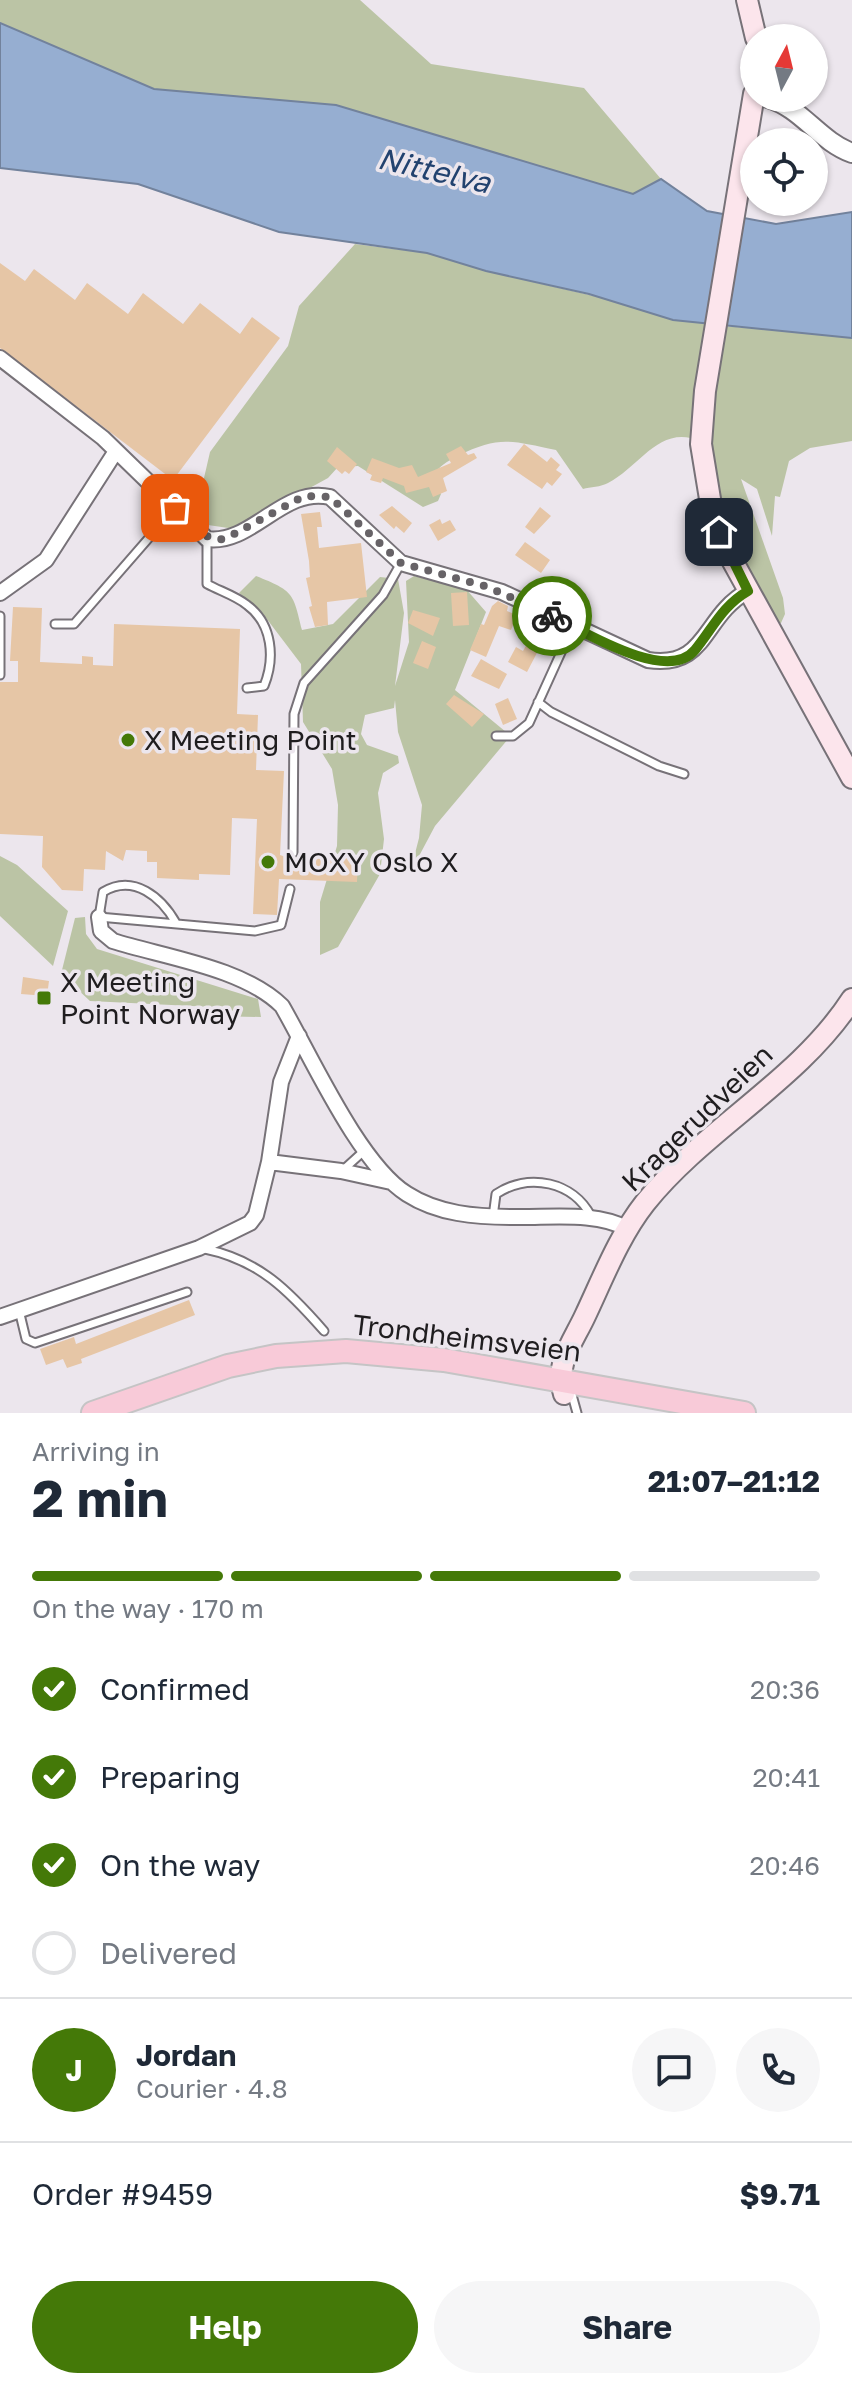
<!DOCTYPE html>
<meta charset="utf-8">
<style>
:root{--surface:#fff;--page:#f6f6f7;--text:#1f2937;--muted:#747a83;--line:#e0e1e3;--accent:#447908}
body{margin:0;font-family:"Golos Text",sans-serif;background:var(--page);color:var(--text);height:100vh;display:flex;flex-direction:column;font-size:30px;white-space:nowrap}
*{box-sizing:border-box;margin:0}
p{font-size:26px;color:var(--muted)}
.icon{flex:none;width:44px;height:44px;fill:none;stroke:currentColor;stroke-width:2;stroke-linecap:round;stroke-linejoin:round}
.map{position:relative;height:1413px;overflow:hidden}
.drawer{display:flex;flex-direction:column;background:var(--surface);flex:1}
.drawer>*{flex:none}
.needle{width:52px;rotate:7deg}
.buttons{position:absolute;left:740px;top:24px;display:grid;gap:16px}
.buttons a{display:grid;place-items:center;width:88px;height:88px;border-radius:50%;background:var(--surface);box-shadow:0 2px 6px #0004;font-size:40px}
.pin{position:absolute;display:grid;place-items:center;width:68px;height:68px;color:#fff;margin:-34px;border-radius:16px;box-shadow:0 4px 12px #0006}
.courier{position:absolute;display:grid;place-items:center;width:80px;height:80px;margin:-40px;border:6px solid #447908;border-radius:50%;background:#fff;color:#222;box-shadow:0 2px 10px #0007}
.summary em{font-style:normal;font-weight:700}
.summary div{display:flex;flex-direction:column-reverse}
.summary{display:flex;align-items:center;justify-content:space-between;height:136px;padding:0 32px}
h1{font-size:52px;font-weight:700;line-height:60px}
.bar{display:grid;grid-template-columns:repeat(4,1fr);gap:12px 8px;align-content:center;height:96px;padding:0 32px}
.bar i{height:10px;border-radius:6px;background:var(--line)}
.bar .current{background:var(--accent)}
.bar p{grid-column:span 4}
.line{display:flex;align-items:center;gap:20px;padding:0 32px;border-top:2px solid var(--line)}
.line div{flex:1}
.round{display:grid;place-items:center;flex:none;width:84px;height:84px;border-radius:42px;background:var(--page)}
ol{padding:0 32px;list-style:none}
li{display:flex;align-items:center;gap:24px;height:88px}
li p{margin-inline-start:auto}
li .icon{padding:8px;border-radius:50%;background:var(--accent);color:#fff;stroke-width:4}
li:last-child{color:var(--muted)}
li i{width:44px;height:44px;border:4px solid var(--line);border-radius:50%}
.button{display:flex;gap:16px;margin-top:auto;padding:16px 32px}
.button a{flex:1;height:92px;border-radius:48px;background:var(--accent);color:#fff;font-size:32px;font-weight:700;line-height:92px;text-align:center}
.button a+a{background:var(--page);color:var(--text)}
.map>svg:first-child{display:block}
.green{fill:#bbc4a5}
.water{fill:#96aed1;stroke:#72829c;stroke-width:2}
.building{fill:#e6c6a6}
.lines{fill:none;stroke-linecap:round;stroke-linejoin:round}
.service-casing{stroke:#777278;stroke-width:11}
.minor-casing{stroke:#777278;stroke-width:18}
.tertiary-casing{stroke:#777278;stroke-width:22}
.secondary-casing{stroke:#777278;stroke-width:24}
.primary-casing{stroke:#c5c4c5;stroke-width:26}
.service{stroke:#fff;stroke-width:7}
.minor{stroke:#fff;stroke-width:14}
.tertiary{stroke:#fff;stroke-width:18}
.secondary{stroke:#fce5ec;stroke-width:20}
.primary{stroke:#f8cad8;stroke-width:22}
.done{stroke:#676367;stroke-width:8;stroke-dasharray:0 14.4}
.route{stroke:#447908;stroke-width:10}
.poi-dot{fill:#447908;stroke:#ece6ed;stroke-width:3}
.labels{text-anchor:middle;stroke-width:7;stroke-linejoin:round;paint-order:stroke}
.poi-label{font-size:28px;fill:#1f1d1f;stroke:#ece6ed;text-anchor:start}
.street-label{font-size:28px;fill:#1f1d1f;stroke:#ece6ed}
.water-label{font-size:30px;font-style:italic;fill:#22426f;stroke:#ece6ed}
</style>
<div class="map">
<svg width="852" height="1413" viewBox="0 0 852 1413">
<rect width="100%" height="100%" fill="#ece6ed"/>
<path class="green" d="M0,0H360L431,64L584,88L661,179L633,194L336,105L154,89L0,23Z
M355,244L427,253L486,271L723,326L852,336V441L810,448L789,461L780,497L775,496L772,536L757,489L741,479L783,598L785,614L781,623H775L731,537L700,441C659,424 640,467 608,483C601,487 590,487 583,489L556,450C512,441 499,435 458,456C447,462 439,465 434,476L441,494L438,501L423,507L358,466L338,467L328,478L235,529L208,525L204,478L210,452L288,346L299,306Z
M256,576C294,591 293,593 302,630L333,624L380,577L398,579L404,613L395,686L409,642L406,581L414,576L466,589L486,612L455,690L506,732H514L435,826L410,873L419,838L422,805L398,732L395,700L394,708L365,715L361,734L367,745L398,756L399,763L383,773L378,793L384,839L380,874L338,947L320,955V902L337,846L338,805L332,769L303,722L301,664L260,610L239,593Z
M0,856L17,865L68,911L53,966L0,916Z
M85,917L86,934L97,949L258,999L261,1017L212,1016V1007L90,1001L61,974L75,918Z"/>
<path class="water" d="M0,23L154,89L336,105L633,194L661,179L707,211L776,224L852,212V338L673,320L589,294L486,271L427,253L279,232L138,184L0,168Z"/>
<path class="building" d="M0,263L25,281L34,269L75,300L87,283L128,314L143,293L183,324L200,303L240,334L252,317L280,338L173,480L0,348Z
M524,444L547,462L551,457L560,465L556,470L562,474L552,486L547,482L542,489L507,465Z
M461,446L468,455L474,453L477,458L443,478L447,491L433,497L429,487L406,493L404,486L383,478L381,483L370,480L372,475L366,472L372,458L399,468L412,465L418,477L451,463L446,454Z
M337,447L357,464L349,474L345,471L342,474L327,461Z
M392,506L412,523L404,533L396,526L394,529L379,515Z
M540,507L551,516L534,534L525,527Z
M320,512L322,527H317L319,548L361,543L367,597L327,602L328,625L315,627L309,607L312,606L306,578L310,577L309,561L301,514Z
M440,519L442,524L450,520L456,530L438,541L429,525Z
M525,542L550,560L541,573L515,555Z
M467,592L469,625L453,626L451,593Z
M498,601L508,606L507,611L517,615L511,630L499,626L486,657L470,650L481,624L484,625L492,606Z
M13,607L42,608L40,662L82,664V656L93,657V665L113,666L114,624L240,629L237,714L258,715L256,770L284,771L280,855L292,859L299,856L358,858L357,882L279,879L277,915L253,914L257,819L232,818L230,875L199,874V880L157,878V862H147V851L126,850L123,861L106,851L105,870L84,869L83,891L62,890L42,867L43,836L0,834V682H18V661H10Z
M413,610L440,618L433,636L408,623Z
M539,623L553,629L550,635L555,637L550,647L539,649L527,672L508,662L516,647L523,651Z
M422,641L436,647L428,669L413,663Z
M481,659L507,674L499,689L471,676Z
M454,695L484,714L472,727L446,704Z
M508,698L517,719L503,725L495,704Z
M23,977L49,981L47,996L21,994Z
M189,1300L195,1315L81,1359L82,1363L67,1368L63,1359L46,1365L40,1349L74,1337L76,1344Z"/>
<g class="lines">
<g class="service-casing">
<path id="service" d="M207,539V584C220,591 236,596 247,605C273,624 275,659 264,686L247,688
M0,616V675
M55,624H74L175,508
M538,702L551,712L659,766L684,774
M496,736H513L529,723L573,626
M293,853L294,714L304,683L383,595L401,563
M176,923C162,898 134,873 103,892L99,917L255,931L281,925L290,889
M343,1170L365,1150
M493,1217L496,1194C530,1172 573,1182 591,1216
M205,1249C259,1260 289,1291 324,1331
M19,1310L26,1339L35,1343L187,1292
M572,1395L577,1413"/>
</g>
<g class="minor-casing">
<path id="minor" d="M0,358L103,438L207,539C252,545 283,486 330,497L401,563L502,592L648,660C708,669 702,616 748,591
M0,593L46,560L116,451
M99,917L101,931L113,941C164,957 244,968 282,1006C311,1056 359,1164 407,1194C438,1214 476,1217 513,1217C549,1218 596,1211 628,1229
M269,1162L341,1171L391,1182
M0,1317L199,1248L250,1223L256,1215L269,1162L281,1082L299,1036"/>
</g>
<g class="tertiary-casing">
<path id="tertiary" d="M768,98C802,108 819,141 852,153"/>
</g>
<g class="secondary-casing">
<path id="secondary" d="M747,0L756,38
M754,94L705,391L701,444L711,505L732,560L852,778
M564,1394C554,1364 573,1342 585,1316C603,1278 619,1236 645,1203C705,1128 799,1081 852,999"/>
</g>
<g class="primary-casing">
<path id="primary" d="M93,1413L228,1366L276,1356L346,1351L444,1360L744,1413"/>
</g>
<use href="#service" class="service"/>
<use href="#minor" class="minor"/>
<use href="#tertiary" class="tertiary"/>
<use href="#secondary" class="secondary"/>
<use href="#primary" class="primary"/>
</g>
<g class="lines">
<path class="done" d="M175,508C190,522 203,542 225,539L304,496L330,497L401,563L488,587L552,616"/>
<path class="route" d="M552,616C583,631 667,684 695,650C713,628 722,606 748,591L719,532"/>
</g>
<g class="poi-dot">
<circle cx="128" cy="740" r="8"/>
<circle cx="268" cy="862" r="8"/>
<rect x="36" y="990" width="16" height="16" rx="4"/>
</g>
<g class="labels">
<g class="poi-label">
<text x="144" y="750">X Meeting Point</text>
<text x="284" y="872">MOXY Oslo X</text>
<text x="60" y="992">X Meeting<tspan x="60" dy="32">Point Norway</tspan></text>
</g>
<g class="street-label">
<text transform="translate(697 1118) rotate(-44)" y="10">Kragerudveien</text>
<text transform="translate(467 1338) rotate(7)" y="10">Trondheimsveien</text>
</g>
<g class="water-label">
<text transform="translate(434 171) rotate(13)" y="10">Nittelva</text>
</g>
</g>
</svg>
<div class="buttons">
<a><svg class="needle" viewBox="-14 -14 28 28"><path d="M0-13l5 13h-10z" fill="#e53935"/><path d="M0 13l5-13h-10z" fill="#747a83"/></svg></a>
<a><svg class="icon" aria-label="locate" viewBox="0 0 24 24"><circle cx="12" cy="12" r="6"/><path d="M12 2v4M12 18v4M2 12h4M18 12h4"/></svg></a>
</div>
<div class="pin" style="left:175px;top:508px;background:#ea580c"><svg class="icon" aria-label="bag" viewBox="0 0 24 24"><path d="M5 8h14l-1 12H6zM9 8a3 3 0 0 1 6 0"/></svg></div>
<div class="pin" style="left:719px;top:532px;background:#1f2937"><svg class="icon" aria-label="home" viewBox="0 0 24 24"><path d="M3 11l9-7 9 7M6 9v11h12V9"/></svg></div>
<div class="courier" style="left:552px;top:616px"><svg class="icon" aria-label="bike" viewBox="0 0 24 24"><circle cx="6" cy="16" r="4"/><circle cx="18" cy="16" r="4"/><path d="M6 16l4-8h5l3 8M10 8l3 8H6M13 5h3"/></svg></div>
</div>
<section class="drawer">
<div class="summary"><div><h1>2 min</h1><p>Arriving in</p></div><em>21:07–21:12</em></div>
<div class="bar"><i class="current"></i><i class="current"></i><i class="current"></i><i></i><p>On the way · 170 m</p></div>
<ol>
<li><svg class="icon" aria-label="check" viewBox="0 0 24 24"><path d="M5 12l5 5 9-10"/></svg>Confirmed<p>20:36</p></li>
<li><svg class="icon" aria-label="check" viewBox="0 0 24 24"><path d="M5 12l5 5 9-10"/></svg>Preparing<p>20:41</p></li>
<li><svg class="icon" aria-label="check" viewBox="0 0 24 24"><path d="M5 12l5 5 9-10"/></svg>On the way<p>20:46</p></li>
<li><i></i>Delivered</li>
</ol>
<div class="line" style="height:144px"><b class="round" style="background:var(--accent);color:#fff">J</b><div><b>Jordan</b><p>Courier · 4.8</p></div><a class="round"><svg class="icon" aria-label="chat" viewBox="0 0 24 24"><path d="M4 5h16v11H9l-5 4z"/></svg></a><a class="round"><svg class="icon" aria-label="phone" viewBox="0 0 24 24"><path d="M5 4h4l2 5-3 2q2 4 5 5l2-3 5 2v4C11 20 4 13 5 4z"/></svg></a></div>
<div class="line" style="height:104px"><div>Order #9459</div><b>$9.71</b></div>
<div class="button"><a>Help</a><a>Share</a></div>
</section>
